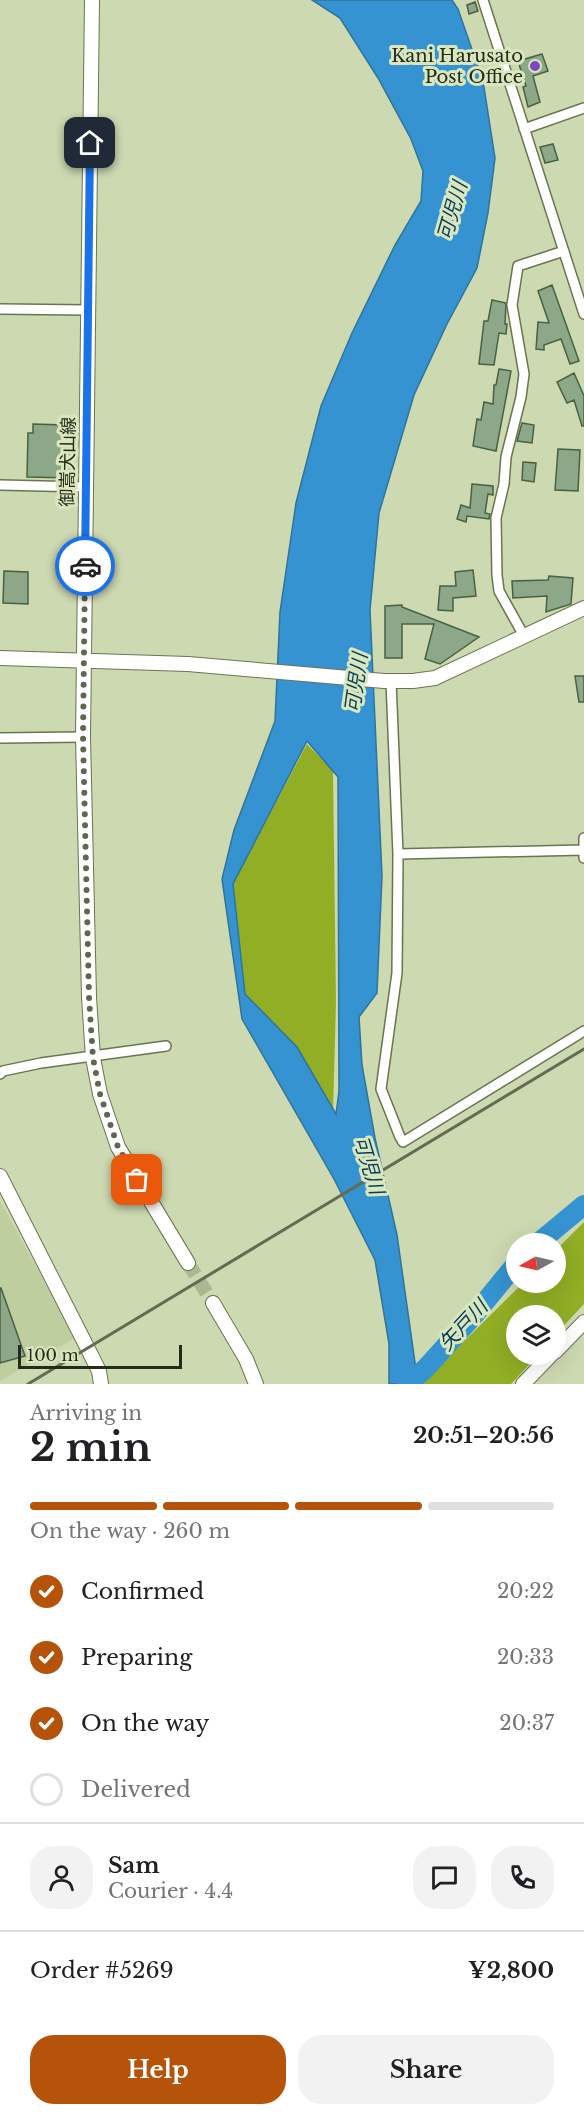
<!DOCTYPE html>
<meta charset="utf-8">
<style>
:root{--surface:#fff;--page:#f2f2f2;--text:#202124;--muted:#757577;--line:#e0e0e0;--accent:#b45309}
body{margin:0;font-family:"Libre Baskerville","Noto Sans JP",serif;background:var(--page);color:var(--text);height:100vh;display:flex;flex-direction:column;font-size:22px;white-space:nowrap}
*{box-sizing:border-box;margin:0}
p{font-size:20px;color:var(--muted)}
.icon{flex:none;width:33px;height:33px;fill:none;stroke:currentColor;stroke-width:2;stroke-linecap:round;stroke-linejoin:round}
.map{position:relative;height:1384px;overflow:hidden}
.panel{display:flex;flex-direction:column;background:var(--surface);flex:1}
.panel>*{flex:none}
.needle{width:39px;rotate:262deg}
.tools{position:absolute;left:506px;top:1233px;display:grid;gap:12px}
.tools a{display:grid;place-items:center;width:60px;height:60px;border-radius:50%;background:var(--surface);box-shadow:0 6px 24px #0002;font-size:30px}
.scale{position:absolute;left:18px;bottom:15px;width:164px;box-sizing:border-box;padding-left:6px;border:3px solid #252a1a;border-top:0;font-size:16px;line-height:21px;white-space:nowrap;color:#252a1a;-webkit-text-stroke:4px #dae7be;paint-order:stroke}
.pin{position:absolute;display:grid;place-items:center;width:51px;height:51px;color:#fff;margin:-26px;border-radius:12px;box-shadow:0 3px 9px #0006}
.courier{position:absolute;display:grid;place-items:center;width:60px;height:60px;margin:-30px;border:4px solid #1a73e8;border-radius:50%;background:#fff;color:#222;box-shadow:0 2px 8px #0007}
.summary em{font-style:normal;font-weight:800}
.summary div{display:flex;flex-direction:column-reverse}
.summary{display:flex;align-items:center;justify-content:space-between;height:102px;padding:0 30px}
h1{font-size:39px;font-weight:800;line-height:45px}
.bar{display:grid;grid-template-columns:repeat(4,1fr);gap:9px 6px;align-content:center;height:72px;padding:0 30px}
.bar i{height:8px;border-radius:4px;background:var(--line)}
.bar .active{background:var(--accent)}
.bar p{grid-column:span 4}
.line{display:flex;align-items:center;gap:15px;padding:0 30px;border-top:2px solid var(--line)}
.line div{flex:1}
.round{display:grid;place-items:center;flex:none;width:63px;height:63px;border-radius:24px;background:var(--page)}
ol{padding:0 30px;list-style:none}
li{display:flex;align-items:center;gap:18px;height:66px}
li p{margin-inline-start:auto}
li .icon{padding:6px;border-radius:50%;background:var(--accent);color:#fff;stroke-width:4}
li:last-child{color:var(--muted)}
li i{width:33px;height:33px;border:3px solid var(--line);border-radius:50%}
.action{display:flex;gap:12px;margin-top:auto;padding:12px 30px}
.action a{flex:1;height:69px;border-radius:24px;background:var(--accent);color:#fff;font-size:24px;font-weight:800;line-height:69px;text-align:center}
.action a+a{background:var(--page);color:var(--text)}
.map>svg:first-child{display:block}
.built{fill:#bfce9e}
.forest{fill:#91ae25}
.water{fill:#3493d0;stroke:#307499;stroke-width:1.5;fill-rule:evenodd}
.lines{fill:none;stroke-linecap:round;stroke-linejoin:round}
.river{stroke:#3493d0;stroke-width:20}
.building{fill:#8ca888;stroke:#476143;stroke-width:1.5}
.secondary-tunnel{stroke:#abb693;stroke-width:14;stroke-dasharray:14 7;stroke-linecap:butt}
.street-casing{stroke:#6a7550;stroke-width:12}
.secondary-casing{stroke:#6a7550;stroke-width:16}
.street{stroke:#fff;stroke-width:9}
.secondary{stroke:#fff;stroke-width:14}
.rail{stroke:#646b52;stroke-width:3}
.done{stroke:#60674f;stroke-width:6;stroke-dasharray:0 10.8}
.route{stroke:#1a73e8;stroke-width:8}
.poi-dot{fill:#7d47be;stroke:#dae7be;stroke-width:2}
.labels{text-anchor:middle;stroke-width:6;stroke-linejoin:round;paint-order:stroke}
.poi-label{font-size:18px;fill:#252a1a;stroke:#dae7be;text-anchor:end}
.street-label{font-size:18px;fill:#252a1a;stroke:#dae7be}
.water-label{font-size:20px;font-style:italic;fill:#073c5b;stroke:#dae7be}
</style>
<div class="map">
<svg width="584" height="1384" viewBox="0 0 584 1384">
<rect width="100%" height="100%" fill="#cdd9b1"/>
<path class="built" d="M0,1201L75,1338L0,1381Z"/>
<path class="forest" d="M307,744L333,771L336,1002L333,1112L297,1047L245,994L233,884Z
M584,1222V1304L555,1335V1316H516V1354L538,1355L511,1384H421L523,1283L555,1282V1251Z"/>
<path class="water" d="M312,0H452L458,9L483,81L495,158L488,213L477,268L447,324L414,395L379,513L370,610L382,876L377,993L359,1017L362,1065L375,1138L397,1235L418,1384H389V1344L375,1260L334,1179L242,1019L222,879L234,830L275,721L280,612L296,503L321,406L352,333L395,245L421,201L423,171L411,139L378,78L340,18ZM307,741L338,777L339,1091L336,1114L297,1047L245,994L233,884Z"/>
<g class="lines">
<path class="river" d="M537,1244L584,1205
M407,1384L425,1369L475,1314L516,1264"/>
</g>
<path class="building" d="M475,2L478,11L469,14L467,5Z
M542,54L548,71L533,76L540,102L528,107L523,87L526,86L518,61Z
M553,144L558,160L545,163L540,147Z
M552,285L579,361L570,364L561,339L544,345V350L536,349L538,322L549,323L538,291Z
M492,300L506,303L505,324H507L506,334L499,333L494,365L479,364L484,321H488Z
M499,369L511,371L496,451L473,446L477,419L481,420L484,402L493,404L494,385H496Z
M574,373L584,396V426H582L574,400L567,403L557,382Z
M522,423L534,425L532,443L517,441Z
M33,424L65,425V433H72L71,478L27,477L28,433H33Z
M558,449L580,450L578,491L555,490Z
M523,462L536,463L534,482L522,480Z
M472,484L493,486V495L488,494L485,513L490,514L489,519L467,516L466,522L457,519L461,505L470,508Z
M473,570L476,596L453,598V611L438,610L440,586H456L455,572Z
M4,571L28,572V604L3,603Z
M549,576L573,578L571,604L546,612L547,596L513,598L512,581L548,580Z
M402,605V607L479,637L440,664L425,659L434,624H402V658H385V606Z
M575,676H584V702H579Z
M0,1288H1L25,1356L0,1363Z"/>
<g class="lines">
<path class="secondary-tunnel" d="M188,1263L213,1303"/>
<g class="street-casing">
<path id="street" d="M483,0L584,314
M524,129L584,108
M0,309L88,310
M0,485L85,487
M524,636L499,591L497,575L496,518L504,484L506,457L521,397L524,374L512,305L518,266L564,251
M391,681L398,854L397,973L381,1089L400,1137L403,1142L584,1031
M0,738L83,737
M584,838V858
M398,854L584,850
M0,1074L3,1071L41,1063L166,1046"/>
</g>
<g class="secondary-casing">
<path id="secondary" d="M92,0L83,737L89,997L93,1058L100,1094L118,1147L188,1263
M0,658L188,664L384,681H413L435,678L584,608
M0,1176L90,1353L99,1371L101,1384
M213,1303L246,1359L256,1384
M555,1352L584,1322
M523,1384L552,1354"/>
</g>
<use href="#street" class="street"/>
<use href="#secondary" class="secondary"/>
<path class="rail" d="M28,1384L584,1049"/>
</g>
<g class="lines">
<path class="done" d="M85,566L83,737L89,997L93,1058L100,1094L118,1147L137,1180"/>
<path class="route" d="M85,566L90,143"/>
</g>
<circle class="poi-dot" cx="535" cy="66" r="6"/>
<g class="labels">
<g class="poi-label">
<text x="523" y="62">Kani Harusato<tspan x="523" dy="21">Post Office</tspan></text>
</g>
<g class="street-label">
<text transform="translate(68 462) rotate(-89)" y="6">御嵩犬山線</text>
</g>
<g class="water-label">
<text transform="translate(452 211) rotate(-74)" y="7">可児川</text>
<text transform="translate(356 683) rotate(-82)" y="7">可児川</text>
<text transform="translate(369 1165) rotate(73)" y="7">可児川</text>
<text transform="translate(463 1325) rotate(-47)" y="7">矢戸川</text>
</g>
</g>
</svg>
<div class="tools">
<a><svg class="needle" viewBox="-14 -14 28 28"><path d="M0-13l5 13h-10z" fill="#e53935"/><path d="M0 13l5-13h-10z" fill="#757577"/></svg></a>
<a><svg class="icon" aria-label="layers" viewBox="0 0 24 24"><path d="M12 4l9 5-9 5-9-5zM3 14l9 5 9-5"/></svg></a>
</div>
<div class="scale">100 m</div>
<div class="pin" style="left:137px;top:1180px;background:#ea580c"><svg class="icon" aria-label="bag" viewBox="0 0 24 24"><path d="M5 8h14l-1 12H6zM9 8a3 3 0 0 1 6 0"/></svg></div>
<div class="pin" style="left:90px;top:143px;background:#1f2937"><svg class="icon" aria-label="home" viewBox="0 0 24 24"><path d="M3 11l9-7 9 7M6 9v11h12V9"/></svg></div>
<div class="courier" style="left:85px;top:566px"><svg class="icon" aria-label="car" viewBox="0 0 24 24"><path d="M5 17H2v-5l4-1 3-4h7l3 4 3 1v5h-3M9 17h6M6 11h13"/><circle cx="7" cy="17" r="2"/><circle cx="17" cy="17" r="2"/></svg></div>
</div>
<section class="panel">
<div class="summary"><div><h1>2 min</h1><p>Arriving in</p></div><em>20:51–20:56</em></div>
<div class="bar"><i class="active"></i><i class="active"></i><i class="active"></i><i></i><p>On the way · 260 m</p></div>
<ol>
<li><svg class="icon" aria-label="check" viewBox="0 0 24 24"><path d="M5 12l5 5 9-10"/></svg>Confirmed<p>20:22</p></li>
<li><svg class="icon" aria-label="check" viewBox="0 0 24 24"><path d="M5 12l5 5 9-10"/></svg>Preparing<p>20:33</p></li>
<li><svg class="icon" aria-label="check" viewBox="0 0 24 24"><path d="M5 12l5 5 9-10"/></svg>On the way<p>20:37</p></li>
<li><i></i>Delivered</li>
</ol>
<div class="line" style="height:108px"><a class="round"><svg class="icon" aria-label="person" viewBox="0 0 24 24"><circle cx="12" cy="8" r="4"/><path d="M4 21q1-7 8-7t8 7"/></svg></a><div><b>Sam</b><p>Courier · 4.4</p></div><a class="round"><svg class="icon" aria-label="chat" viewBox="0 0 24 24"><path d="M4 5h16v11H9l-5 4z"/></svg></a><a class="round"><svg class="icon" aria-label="phone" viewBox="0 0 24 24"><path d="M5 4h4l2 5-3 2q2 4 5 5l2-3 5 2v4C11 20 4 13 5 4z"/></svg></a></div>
<div class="line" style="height:78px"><div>Order #5269</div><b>¥2,800</b></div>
<div class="action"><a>Help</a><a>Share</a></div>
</section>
